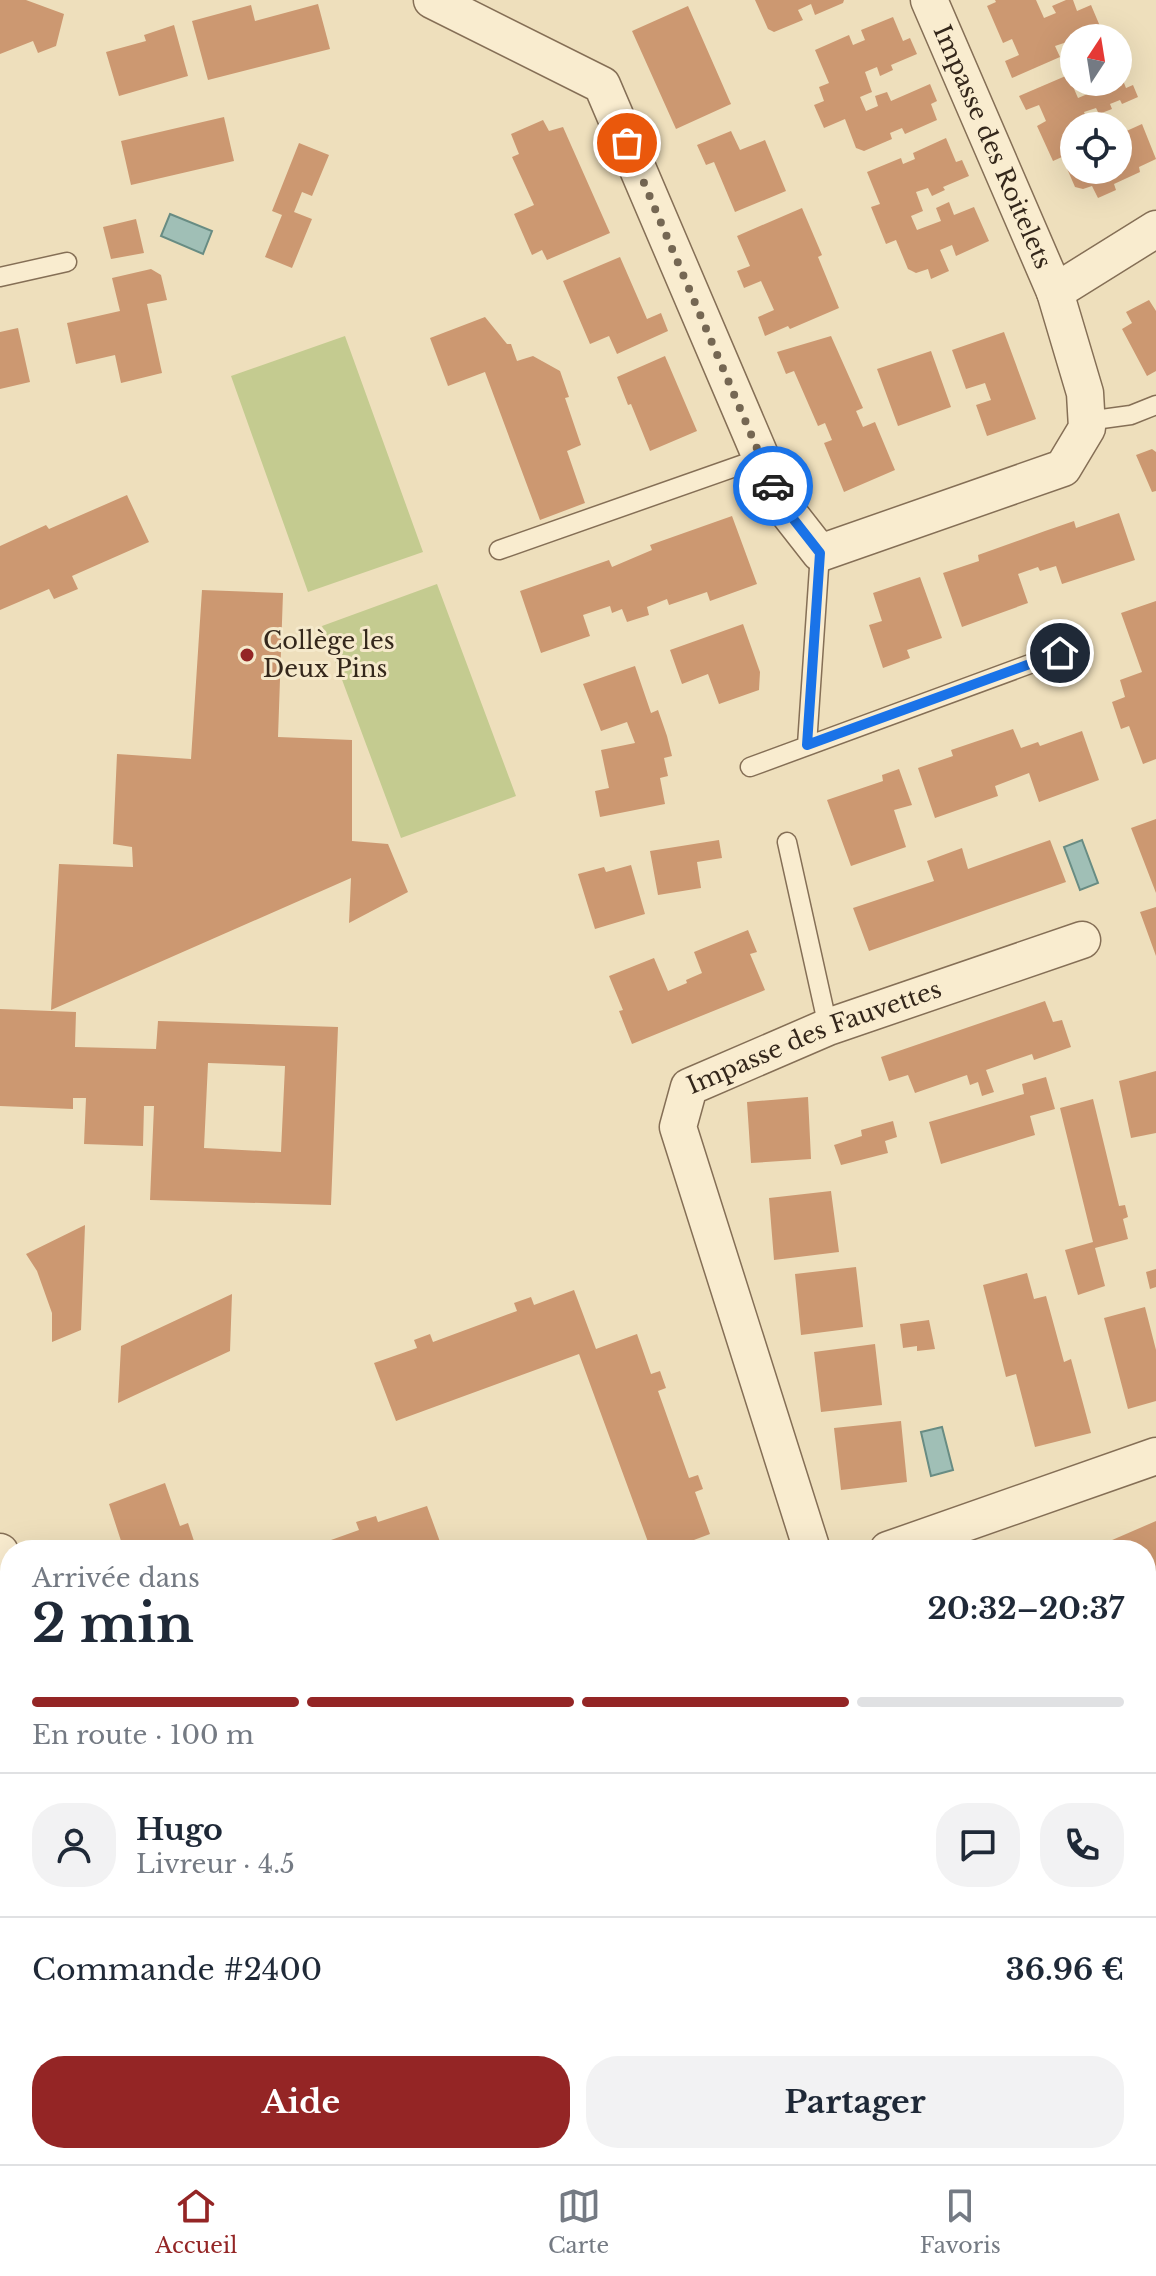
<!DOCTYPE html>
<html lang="fr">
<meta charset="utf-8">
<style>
:root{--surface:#fff;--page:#f2f2f3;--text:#1f2937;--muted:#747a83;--line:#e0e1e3;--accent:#942525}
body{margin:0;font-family:"Libre Baskerville",serif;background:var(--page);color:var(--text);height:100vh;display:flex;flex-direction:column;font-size:30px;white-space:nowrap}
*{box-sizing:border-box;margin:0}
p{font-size:26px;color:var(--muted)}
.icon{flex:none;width:44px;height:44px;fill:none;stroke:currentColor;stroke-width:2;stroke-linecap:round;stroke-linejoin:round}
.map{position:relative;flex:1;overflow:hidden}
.drawer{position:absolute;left:0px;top:1540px;width:1156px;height:624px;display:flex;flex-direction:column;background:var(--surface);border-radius:32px 32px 0 0;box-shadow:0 8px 32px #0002}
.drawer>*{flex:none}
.needle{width:52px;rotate:12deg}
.controls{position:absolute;left:1060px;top:24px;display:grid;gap:16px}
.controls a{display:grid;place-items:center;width:72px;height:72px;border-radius:50%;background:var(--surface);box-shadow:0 8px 32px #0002;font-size:40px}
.pin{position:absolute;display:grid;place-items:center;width:68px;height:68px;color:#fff;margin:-34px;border:4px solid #fff;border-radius:50%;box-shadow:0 2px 8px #0007}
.courier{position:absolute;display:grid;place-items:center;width:80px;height:80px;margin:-40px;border:6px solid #1a73e8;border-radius:50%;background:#fff;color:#222;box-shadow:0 2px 10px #0007}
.overview em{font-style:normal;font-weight:700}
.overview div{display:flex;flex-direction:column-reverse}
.overview{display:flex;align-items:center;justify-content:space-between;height:136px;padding:0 32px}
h1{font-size:52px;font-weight:700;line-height:60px}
.bar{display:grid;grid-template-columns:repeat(4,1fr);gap:12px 8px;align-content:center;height:96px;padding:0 32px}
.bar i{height:10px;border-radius:6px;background:var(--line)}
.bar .selected{background:var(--accent)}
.bar p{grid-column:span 4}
.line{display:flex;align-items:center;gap:20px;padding:0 32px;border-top:2px solid var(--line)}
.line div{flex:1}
.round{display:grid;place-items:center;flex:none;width:84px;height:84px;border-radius:32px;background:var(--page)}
.primary-button{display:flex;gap:16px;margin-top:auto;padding:16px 32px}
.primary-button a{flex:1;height:92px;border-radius:32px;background:var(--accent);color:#fff;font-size:32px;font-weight:700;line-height:92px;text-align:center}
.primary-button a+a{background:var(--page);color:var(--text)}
.menu{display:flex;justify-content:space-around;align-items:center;height:112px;border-top:2px solid var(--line);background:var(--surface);font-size:22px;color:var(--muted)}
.menu a{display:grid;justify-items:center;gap:4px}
.menu .selected{color:var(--accent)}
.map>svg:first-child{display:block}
.green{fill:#c4cb90}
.water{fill:#a0bfb6;stroke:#688c83;stroke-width:2}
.building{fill:#cc9871;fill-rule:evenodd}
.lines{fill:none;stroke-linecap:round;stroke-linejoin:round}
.lane-casing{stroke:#856f56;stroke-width:21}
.street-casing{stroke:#856f56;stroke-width:39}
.lane{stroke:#f9eccf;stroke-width:18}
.street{stroke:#f9eccf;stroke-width:36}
.done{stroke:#756753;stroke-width:8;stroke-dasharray:0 14.4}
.route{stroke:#1a73e8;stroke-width:10}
.poi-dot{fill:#942525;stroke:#f5e9cb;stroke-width:3}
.labels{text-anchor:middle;stroke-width:6;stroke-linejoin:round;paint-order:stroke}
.street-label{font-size:24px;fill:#34271b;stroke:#f5e9cb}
.poi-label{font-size:24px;fill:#34271b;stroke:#f5e9cb;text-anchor:start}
</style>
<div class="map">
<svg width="1156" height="2164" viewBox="0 0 1156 2164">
<rect width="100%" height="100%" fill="#eedfbc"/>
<path class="green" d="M345,336L423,552L308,592L231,376Z
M437,584L516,796L401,838L322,626Z"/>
<path class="water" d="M170,214L212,231L203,254L161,236Z
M1082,840L1098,883L1080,890L1064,847Z
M942,1427L953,1470L931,1476L921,1432Z"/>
<path class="building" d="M0,0H26L64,14L56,46L38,53L33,41L0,54Z
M755,0H844L843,3L815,15L811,4L798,10L803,20L774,32L768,29Z
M995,0H1036L1044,18L1056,13L1052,6L1066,0H1073L1077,11L1091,5L1105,38H1074V56L1067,42L1055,46L1060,57L1012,78L1005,61L1019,55L1012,39L1003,43L987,6L996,2Z
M318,4L330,49L208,80L192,21L251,5L255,21Z
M688,6L731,104L676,129L632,31Z
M893,17L903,41L910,38L917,54L891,65L893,70L880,76L877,67L865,72L872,92L860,97L866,111L878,106L875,96L887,92L891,101L930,84L937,101L931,104L937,120L905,134L902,128L890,133L892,139L864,151L856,148L845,119L824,128L814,105L824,101L819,87L829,83L815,50L849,35L853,45L865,40L861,30Z
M174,25L188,76L119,96L106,52L146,41L144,35Z
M1118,68L1126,88L1133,85L1138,97L1122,104L1120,100L1110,104L1112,109L1099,114L1096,108L1084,112L1089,126H1074V170H1118V126H1099L1116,119L1122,133L1142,124L1156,159L1139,167L1140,172L1114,184L1116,190L1098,198L1092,186L1083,189L1075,187L1062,157L1053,161L1037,126L1046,121L1039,105L1026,110L1019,96L1068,75L1078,98L1090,93L1085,82H1118Z
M224,117L234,161L131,185L121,141Z
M543,120L549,131L563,127L610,233L547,260L542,250L532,255L514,214L534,205L512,157L519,154L511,134Z
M731,131L740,150L765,140L786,191L735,212L714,162L706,165L697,145Z
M946,138L956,162L962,160L969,176L943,187L945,190L932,196L928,188L916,192L923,211L911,216L917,230L941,221L936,208L949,202L954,215L974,207L989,241L956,256L952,245L940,250L949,271L931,279L928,269L916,273L908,269L896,240L886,244L871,207L880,204L867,172L901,158L903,164L915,159L913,153Z
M299,143L329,155L312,196L302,192L294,212L312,219L292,268L265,257L282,215L272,211Z
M802,208L822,255L818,257L839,308L790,329L788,326L765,336L758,317L774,310L761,281L744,288L737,271L750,266L737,236Z
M136,219L144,253L111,259L103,227Z
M620,257L647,319L661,313L668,331L617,354L609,336L590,344L563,281Z
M151,269L161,275L167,300L147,304L162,373L121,383L115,355L76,364L67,323L120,311L112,278Z
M1149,300L1156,311V371L1147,376L1122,329L1132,323L1126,312Z
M485,317L507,344H511L517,361L533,356L560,371L569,397L565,398L581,445L567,451L585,503L540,520L485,372L448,386L430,338Z
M18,328L30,382L0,389V332Z
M1004,332L1036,419L987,436L976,405L991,400L985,383L966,389L952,350Z
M831,336L863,408L856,411L863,427L875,422L895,470L844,492L824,443L832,440L825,423L818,426L794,371L786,374L777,352Z
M931,351L951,407L898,426L877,369Z
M665,356L697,431L650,451L631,404L628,405L617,377Z
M1152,449L1156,452V491L1152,492L1136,455Z
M127,495L149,542L72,576L78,589L54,599L49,589L0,610V546L46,525L49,529Z
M1119,513L1135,560L1062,584L1056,566L1040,571L1038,567L1018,574L1028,603L962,627L943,573L979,561L978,555L1045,531L1074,521L1076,528Z
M732,516L757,584L710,601L707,592L669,605L667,599L647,607L649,615L627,622L622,609L612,613L610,606L583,615L590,636L541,653L520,591L609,560L612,567L652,550L650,545Z
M920,577L942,638L907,650L910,658L883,668L869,625L882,621L873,593Z
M202,590L283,593L278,737L352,740V841L388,844L408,892L349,923L351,878L51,1010L59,864L133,867L132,847L113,844L117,754L191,759Z
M1156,601V759L1143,764L1129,726L1121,729L1112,702L1125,697L1120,680L1142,672L1121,613Z
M743,624L760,672L759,690L719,704L708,674L682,684L670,650Z
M635,666L651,713L658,710L667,736L672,756L664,758L668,776L660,778L665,804L600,817L595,791L609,788L601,750L635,743L627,722L601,731L583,684Z
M1013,729L1021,748L1038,742L1040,746L1082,731L1099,780L1039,802L1029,773L995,786L998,796L935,818L918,768L953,756L951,750Z
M899,769L912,805L894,810L906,847L851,866L827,800L883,781L882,775Z
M1156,819V893L1131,828Z
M719,840L722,858L697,862L701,888L658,895L650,851Z
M1050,840L1066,882L869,951L853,908L934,881L927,861L962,848L968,869Z
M631,865L645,914L595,929L578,874L604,867L606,872Z
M1156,907V956L1140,912Z
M748,930L757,952L750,954L765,990L632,1044L619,1011L623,1010L609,976L654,958L668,991L687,983L686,980L702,973L694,952Z
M1045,1001L1053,1022L1062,1020L1071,1047L1034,1060L1032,1054L986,1070L994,1092L982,1096L978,1082L970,1085L967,1075L915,1093L908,1075L889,1081L881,1057Z
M0,1009L76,1012L75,1047L156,1049L158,1021L338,1027L331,1205L150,1200L154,1106H144L143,1146L84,1144L86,1098H73V1109L0,1106ZM208,1063L285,1066L281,1152L204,1148Z
M1156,1071V1133L1131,1138L1119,1081Z
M1046,1077L1055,1109L1030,1116L1035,1135L941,1164L929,1122L1024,1094L1022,1084Z
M808,1097L811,1159L751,1163L747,1102Z
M1093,1099L1119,1206L1125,1205L1128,1217L1123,1219L1128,1239L1095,1248L1105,1286L1078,1295L1065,1250L1093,1242L1060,1108Z
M893,1121L897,1137L885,1141L888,1153L841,1165L834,1145L862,1136L861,1130Z
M831,1191L839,1252L774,1260L769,1198Z
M85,1225L81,1330L52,1342V1313L37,1271L26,1254Z
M856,1267L863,1327L801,1335L795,1274Z
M1156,1269V1287L1150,1289L1146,1272Z
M1027,1273L1034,1299L1046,1296L1064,1362L1071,1359L1091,1433L1035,1447L1016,1374L1006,1377L983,1285Z
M574,1290L596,1349L637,1334L651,1374L660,1371L666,1388L658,1391L689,1478L698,1475L703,1489L695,1492L710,1534L667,1550H651L579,1354L396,1421L374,1363L417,1348L414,1340L430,1334L433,1342L517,1311L514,1303L531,1297L534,1305Z
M232,1294L230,1351L118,1403L121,1346Z
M1145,1307L1156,1350V1401L1128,1409L1104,1318Z
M929,1320L935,1349L917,1351V1346L903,1348L900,1324Z
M875,1344L882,1405L821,1412L814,1352Z
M901,1421L907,1482L841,1490L834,1428Z
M165,1483L180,1526L188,1523L194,1541L187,1543L189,1550H124L109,1504Z
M427,1506L443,1550H303L359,1530L356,1522L376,1516L378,1522Z
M1156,1521V1590L1146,1594V1550H1097L1096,1547Z
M1156,1742V1763L1148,1746Z
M2,1816L10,1830V1872L0,1878V1817Z
M1146,1841L1151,1853L1147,1855L1156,1876V1895L1146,1899Z
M1146,1981L1156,1983V2084L1146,2083Z
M10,2001V2076L0,2082V2016L3,2014L0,2007Z
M170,2154H190L195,2164H175Z
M213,2154H233L235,2158L243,2154H258L263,2164H218Z
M437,2154H508L512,2164H425L423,2160Z
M751,2154H777L783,2164H736Z
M804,2154H893L877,2164H799L807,2159Z
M1116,2154H1140L1139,2164H1115Z"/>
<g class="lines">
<g class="lane-casing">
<path id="lane" d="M0,277L67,262
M1087,421L1131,415L1156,405
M499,550L761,458
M807,745L820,553
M750,767L1060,653
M787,842L828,1027"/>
</g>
<g class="street-casing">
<g id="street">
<path d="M432,0L602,85L780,502L820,553L1063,468L1087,428L1085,393L1055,292L1156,229"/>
<path id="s1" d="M929,0L1055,292"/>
<path id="s2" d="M812,1550L678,1127L689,1087L828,1027L1082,940"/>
<path d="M888,1550L1156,1456"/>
<path d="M0,1552L10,1574"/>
<path d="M1146,1669L1156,1665"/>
<path d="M0,1743L10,1746"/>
<path d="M0,1964L10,1959"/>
<path d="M335,2154L339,2164"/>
</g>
</g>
<use href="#lane" class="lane"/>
<use href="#street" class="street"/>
</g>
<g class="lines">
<path class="done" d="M627,143L773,486"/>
<path class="route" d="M773,486L780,502L820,553L807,745L1060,653"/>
</g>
<circle class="poi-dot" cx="247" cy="655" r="8"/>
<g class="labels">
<g class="street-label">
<text dy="8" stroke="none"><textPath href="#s1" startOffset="160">Impasse des Roitelets</textPath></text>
<text dy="8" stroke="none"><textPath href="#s2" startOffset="620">Impasse des Fauvettes</textPath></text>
</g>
<g class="poi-label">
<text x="263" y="649">Collège les<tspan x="263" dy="28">Deux Pins</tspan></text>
</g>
</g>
</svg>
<div class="controls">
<a><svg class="needle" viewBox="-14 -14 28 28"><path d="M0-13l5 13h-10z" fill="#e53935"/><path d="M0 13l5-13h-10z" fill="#747a83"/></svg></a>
<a><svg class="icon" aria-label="locate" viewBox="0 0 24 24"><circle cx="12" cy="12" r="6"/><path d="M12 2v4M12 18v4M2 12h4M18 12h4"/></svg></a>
</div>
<div class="pin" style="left:627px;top:143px;background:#ea580c"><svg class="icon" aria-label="bag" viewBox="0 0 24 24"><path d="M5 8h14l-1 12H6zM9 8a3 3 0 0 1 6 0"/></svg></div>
<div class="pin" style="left:1060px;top:653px;background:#1f2937"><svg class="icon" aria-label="home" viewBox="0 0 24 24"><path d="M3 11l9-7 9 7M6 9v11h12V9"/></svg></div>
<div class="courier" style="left:773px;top:486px"><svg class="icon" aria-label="car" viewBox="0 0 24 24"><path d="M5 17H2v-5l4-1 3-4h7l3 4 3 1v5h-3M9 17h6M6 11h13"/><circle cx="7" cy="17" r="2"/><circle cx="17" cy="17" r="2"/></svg></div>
<section class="drawer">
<div class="overview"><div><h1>2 min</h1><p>Arrivée dans</p></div><em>20:32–20:37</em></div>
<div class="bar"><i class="selected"></i><i class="selected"></i><i class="selected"></i><i></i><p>En route · 100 m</p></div>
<div class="line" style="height:144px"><a class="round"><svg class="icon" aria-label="person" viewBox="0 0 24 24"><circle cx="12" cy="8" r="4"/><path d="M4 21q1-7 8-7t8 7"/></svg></a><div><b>Hugo</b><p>Livreur · 4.5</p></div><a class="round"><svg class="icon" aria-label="chat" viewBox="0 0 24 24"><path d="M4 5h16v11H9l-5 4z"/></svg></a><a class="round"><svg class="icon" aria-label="phone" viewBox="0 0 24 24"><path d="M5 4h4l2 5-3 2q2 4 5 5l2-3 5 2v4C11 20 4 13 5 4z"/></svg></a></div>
<div class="line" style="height:104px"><div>Commande #2400</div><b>36.96 €</b></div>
<div class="primary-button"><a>Aide</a><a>Partager</a></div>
</section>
</div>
<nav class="menu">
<a class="selected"><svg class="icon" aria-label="home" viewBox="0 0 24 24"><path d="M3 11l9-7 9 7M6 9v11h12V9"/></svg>Accueil</a>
<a><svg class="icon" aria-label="map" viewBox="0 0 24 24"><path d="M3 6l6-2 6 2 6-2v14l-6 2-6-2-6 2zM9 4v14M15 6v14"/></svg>Carte</a>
<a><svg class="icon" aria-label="saved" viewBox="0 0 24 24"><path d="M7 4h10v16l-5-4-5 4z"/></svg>Favoris</a>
</nav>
